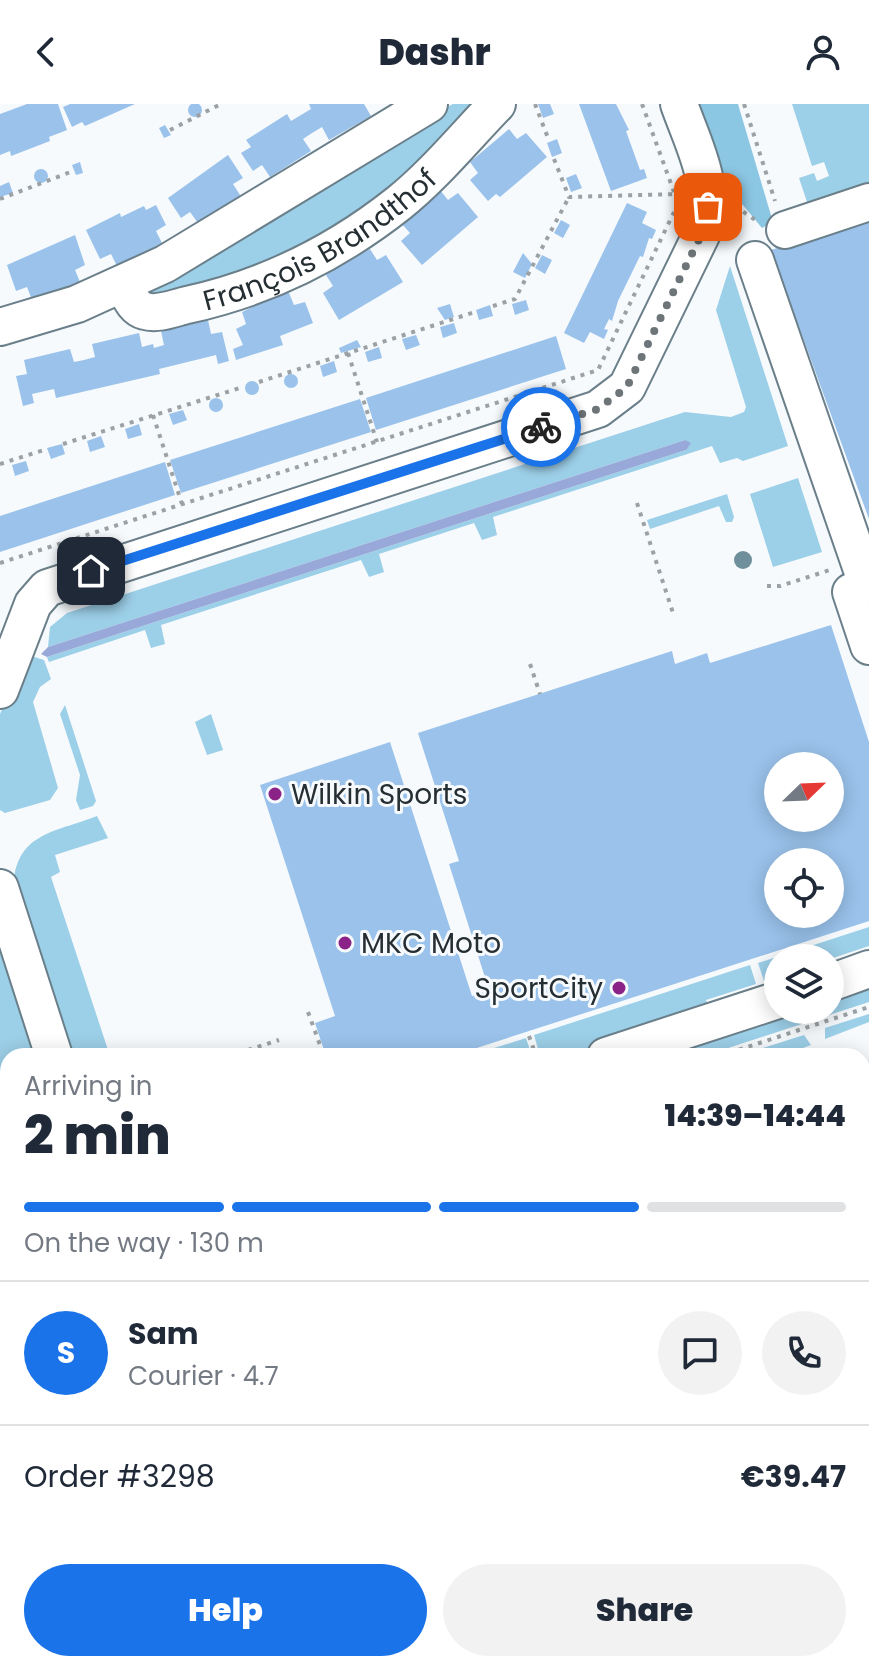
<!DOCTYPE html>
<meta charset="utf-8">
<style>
:root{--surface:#fff;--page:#f2f2f3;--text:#1f2937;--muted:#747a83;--line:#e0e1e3;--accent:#1a73e8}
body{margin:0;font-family:Poppins,sans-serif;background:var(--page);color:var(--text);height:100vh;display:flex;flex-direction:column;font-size:30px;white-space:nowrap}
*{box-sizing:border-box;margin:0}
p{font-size:26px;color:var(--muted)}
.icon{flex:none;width:44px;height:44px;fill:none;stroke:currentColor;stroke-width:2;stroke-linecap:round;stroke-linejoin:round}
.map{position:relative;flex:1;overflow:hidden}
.details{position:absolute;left:0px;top:944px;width:870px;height:624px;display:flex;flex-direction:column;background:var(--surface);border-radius:24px 24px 0 0;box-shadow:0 4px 20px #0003}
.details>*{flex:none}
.needle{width:52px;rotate:67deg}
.controls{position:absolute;left:764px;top:648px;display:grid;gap:16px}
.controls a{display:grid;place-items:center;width:80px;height:80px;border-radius:50%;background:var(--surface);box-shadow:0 4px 20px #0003;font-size:40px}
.pin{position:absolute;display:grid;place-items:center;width:68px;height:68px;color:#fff;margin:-34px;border-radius:16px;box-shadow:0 4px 12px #0006}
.courier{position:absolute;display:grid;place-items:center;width:80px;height:80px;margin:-40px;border:6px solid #1a73e8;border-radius:50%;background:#fff;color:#222;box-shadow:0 2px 10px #0007}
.summary em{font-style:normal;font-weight:800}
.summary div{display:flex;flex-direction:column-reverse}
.summary{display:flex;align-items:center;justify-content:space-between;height:136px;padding:0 24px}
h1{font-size:52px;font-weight:800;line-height:60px}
.bar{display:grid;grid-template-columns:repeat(4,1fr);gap:12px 8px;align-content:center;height:96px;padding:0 24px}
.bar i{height:10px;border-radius:6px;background:var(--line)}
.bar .on{background:var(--accent)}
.bar p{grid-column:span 4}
.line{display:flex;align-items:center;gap:20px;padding:0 24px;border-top:2px solid var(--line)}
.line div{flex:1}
.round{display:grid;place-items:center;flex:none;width:84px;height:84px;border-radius:42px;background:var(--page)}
.action{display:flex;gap:16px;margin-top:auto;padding:16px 24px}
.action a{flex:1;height:92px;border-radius:48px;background:var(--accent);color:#fff;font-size:32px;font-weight:800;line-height:92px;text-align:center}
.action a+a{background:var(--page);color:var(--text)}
header{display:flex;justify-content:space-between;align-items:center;height:104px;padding:0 24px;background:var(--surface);font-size:36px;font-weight:800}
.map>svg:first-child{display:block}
.green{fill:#9ccfe8}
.forest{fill:#8bc6e2}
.water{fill:#98a9d9}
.building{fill:#9ac2eb;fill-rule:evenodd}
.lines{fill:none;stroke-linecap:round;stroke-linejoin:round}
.minor-tunnel{stroke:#ccd1d4;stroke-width:36;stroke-dasharray:36 18;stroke-linecap:butt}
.minor-casing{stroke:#6a7f89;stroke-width:40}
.highway-casing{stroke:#3195a4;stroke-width:48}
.path{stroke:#9ba1a4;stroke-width:4;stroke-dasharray:4 6;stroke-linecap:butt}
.minor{stroke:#fff;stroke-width:36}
.highway{stroke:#38cde2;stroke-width:44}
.tree{fill:#708f9c}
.done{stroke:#6e7579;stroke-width:8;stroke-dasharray:0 14.4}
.route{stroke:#1a73e8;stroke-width:10}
.poi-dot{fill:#8b2287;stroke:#f6fafd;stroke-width:3}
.labels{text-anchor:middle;stroke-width:6;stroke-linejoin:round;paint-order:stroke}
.street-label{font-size:28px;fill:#252e32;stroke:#f6fafd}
.poi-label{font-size:28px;fill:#252e32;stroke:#f6fafd;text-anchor:start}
</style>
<header><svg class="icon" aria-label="back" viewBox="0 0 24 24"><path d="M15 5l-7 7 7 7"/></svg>Dashr<svg class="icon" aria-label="person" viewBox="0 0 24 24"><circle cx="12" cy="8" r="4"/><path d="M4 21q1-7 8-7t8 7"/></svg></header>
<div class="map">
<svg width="869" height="1568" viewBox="0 0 869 1568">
<rect width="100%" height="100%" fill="#f6fafd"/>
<path class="green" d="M453,0H485L468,20L311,148L154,201L143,181L416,18Z
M792,0H869V87L808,101L799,74L814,69L817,77L829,72L824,58L812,62Z
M730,162L788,342L743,357L737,354L720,359L712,342L493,413L497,431L482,436L474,419L379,450L384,468L369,473L361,456L161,521L165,540L151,544L145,526L49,558L47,553L686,346L685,336L48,543L50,523L67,509L685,308L731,313L744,308L746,303L716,206Z
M798,374L822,448L773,463L750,390Z
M727,390L734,413L732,418H726L719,402L650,425L647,416Z
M25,550L44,556L51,575L40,583L33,598L58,684L50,696L5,709L0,706V610Z
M65,601L96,697L93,702L80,706L76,696L80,671L60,610Z
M211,610L223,646L207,651L195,618Z
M97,712L108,734L55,751L60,768L51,773L110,952H66L13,786C15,728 54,729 97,712Z
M869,823V842L830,855L778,854V873L764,877L758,859Z
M0,825L41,952H8V1325L0,1295Z
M750,861L756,880L706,896L710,907L572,952H540L534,931Z
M869,880V898L704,952H644L785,906H830V892Z
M869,910V918L825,935V924Z
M804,931L811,941L782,952H738Z
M526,934L532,952H469Z
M0,1345L8,1377V1458L0,1427Z
M869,1489V1568H804L801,1560H862V1492Z
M293,1560H336L341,1568H298Z
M433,1560H465L468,1568H434Z
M644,1560H727L728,1562L713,1568H640Z"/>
<path class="forest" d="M690,0H738L773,118L762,124L722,76Z"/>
<path class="water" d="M685,336L691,339L686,346L47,553L41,550L48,543Z
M0,1295L8,1325V1377L0,1345Z
M117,1560H293L298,1568H119Z"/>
<path class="building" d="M188 6a7 7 0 1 1 14 0a7 7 0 1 1-14 0Z
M27,0H58L67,26L49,33L50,37L11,52L10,47L0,51V10Z
M70,0H135L85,22L82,18L72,23L63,3Z
M309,0H364L371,12L329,36L322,23L312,29L303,35L311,47L270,73L262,61L253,67L241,49L251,43L246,36L287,10L291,17L311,5Z
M538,0H550L554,10L543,14Z
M579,0H616L629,26L626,27L640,66L644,65L647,74L611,87Z
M165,21L171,31L164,34L159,24Z
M509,25L517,35L526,29L547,53L500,93L496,90L488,97L470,76L478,69L470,58Z
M557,35L562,49L552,53L547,39Z
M228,51L243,74L233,80L240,91L237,97L204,118L198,119L190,108L181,114L168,94Z
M80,58L83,69L76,71L72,61Z
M34 72a7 7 0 1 1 14 0a7 7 0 1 1-14 0Z
M576,70L582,84L571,88L566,74Z
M9,78L13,89L0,93V82Z
M440,86L448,96L458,89L478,113L422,161L401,137L410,129L401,119Z
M627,99L647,108L642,119L656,126L652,135L649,134L643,153L640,152L618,197L612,217L609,215L604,225L608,226L604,235L590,228L584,239L564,229Z
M156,101L166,121L156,127L162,139L158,144L123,162H117L111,150L100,155L86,126L120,109L121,113L144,102L146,106Z
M869,115V415L771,146Z
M561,116L570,121L563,134L554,129Z
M75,131L85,161L75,166L80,178L75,183L32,196L27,183L16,187L7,161Z
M370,145L377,156L386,151L403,178L339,216L323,189L333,182L326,171L330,165Z
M523,149L532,160L525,174L513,168Z
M542,151L552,156L545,170L535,164Z
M282,189H289L294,201L305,198L313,219L280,232L283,241L236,256L233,245L243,241L236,225L246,220L242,208Z
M526,196L529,206L515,211L512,200Z
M450,200L454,213L445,216L437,204Z
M490,201L493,212L479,216L476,206Z
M208,216L211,230L222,228L229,257L218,260L216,251L159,265L160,270L56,294L54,285L32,290L34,299L23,302L16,272L27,270L24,256L70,245L74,258L84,256L95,253L92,240L139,229L142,243L153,240L154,244L164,241L161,227Z
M454,219L457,229L443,234L440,223Z
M416,231L420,241L406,246L402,235Z
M556,232L566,265L376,326L366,294Z
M357,236L361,243L341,249L339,244Z
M379,243L382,254L368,258L365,248Z
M334,257L337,268L323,273L320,262Z
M284 277a7 7 0 1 1 14 0a7 7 0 1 1-14 0Z
M245 284a7 7 0 1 1 14 0a7 7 0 1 1-14 0Z
M209 301a7 7 0 1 1 14 0a7 7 0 1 1-14 0Z
M360,295L371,328L181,389L170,356Z
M183,306L187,316L173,321L169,310Z
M139,320L142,331L128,335L125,325Z
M101,332L105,343L90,348L87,337Z
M62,340L65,350L51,355L47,344Z
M26,357L29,367L15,372L12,361Z
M165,358L175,391L0,448V412Z
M831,521L869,638V817L452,952H347L346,946L326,952L315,919L335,912L260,681L390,638L472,892L489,886L449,760L459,757L418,629L672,547L675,560L707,549L710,559ZM778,662H830V714H778ZM778,758H830V810H778Z
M869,977V1023L862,1006V980Z
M862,1070L869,1084V1368L862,1351Z
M727,1560H778L781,1568H713Z"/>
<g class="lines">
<path class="minor-tunnel" d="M862,1107L869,1104"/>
<g class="minor-casing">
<g id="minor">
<path d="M785,126L869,98"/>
<path d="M755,156L868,483"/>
<path id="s1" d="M123,180C129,190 133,204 145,207C158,211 174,204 187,201C265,184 336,149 399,99C434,71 465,33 497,0"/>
<path d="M0,223L77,200L165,160L429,0"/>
<path d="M869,482L851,488L869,542"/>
<path d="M0,586L33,500L47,484L598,305L627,283L703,127C715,78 695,45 679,0"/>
<path d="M0,784L54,952"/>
<path d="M830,879L869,865"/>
<path d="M606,952L778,896"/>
<path d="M862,1402L869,1398"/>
<path d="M415,1560L416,1568"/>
<path d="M786,1560L789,1568"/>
</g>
</g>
<g class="highway-casing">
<path id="highway" d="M0,1548L5,1568"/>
</g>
<path class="path" d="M535,0L548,34
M642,0L674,88
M744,0L775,97
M170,26L221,0
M554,55L569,93L678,90
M0,95L73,67
M735,102L758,118
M493,202L515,195L569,93
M348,249L377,338
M259,278L475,208
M153,311L182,400
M63,340L243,283
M0,360L47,345
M637,399L674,512
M0,459L598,266L674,108
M767,482H780L830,466
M530,560L540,590
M308,908L324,952
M529,932L536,952
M229,952L279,936
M720,952L869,903
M862,1456L869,1457"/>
<use href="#minor" class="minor"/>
<use href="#highway" class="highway"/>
</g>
<circle class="tree" cx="743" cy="456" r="9"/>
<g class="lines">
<path class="done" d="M541,323L598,305L627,283L703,127L708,103"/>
<path class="route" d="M91,467L541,323"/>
</g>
<g class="poi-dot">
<circle cx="275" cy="690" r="8"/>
<circle cx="345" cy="839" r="8"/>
<circle cx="619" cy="884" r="8"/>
</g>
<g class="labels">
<g class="street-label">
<text dy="10" stroke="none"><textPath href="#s1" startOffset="228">François Brandthof</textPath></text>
</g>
<g class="poi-label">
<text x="291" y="700">Wilkin Sports</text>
<text x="361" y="849">MKC Moto</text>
<text x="603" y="894" text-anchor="end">SportCity</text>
</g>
</g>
</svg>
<div class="controls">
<a><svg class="needle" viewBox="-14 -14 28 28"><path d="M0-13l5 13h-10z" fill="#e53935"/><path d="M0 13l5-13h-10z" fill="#747a83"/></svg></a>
<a><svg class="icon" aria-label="locate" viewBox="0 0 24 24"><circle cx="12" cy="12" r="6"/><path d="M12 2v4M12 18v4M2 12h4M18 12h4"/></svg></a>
<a><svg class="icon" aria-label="layers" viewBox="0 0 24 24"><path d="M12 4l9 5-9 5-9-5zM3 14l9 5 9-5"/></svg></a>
</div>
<div class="pin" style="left:708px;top:103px;background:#ea580c"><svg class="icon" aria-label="bag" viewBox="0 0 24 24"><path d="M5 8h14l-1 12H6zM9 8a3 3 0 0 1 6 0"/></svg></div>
<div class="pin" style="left:91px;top:467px;background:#1f2937"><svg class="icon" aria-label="home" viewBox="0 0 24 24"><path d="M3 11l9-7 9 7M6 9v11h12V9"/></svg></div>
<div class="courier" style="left:541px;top:323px"><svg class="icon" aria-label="bike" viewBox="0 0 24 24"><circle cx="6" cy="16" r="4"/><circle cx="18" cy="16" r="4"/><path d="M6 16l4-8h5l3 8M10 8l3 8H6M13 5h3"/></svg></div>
<section class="details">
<div class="summary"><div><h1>2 min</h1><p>Arriving in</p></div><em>14:39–14:44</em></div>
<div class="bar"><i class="on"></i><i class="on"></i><i class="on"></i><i></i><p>On the way · 130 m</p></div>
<div class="line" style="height:144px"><b class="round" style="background:var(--accent);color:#fff">S</b><div><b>Sam</b><p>Courier · 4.7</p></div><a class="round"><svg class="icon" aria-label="chat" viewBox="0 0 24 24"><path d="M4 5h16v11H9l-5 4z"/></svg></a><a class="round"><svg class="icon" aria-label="phone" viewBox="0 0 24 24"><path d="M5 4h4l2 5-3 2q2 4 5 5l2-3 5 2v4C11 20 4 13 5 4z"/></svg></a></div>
<div class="line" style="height:104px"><div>Order #3298</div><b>€39.47</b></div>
<div class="action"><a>Help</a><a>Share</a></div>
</section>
</div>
